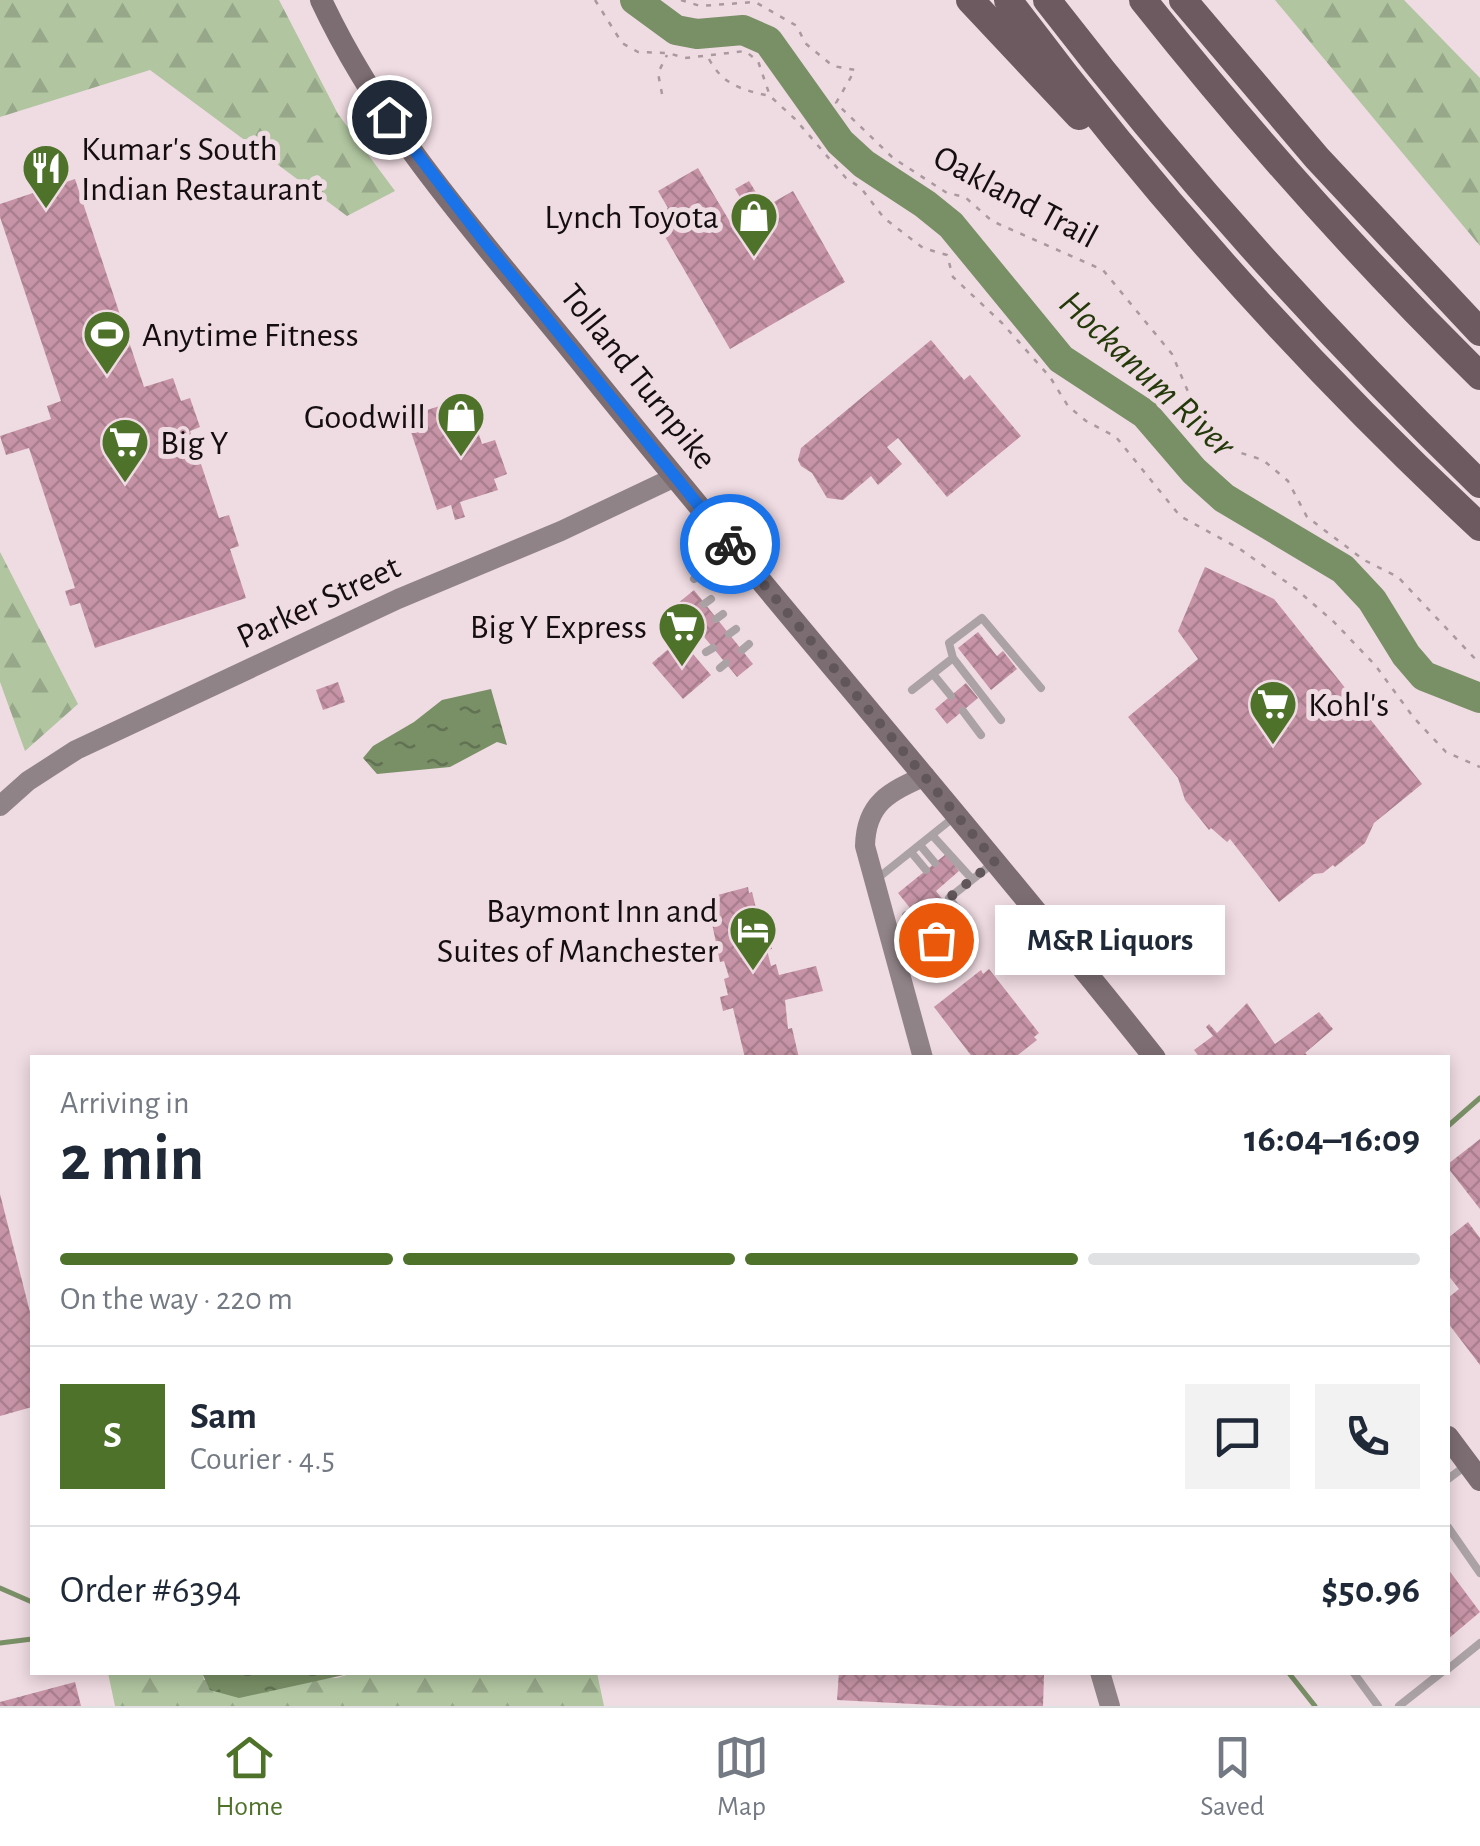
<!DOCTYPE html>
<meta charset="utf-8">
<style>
:root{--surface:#fff;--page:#f2f2f3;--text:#1f2937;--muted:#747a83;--line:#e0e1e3;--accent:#4f722b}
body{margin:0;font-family:"Alegreya Sans",sans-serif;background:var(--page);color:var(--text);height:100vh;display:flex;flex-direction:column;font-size:38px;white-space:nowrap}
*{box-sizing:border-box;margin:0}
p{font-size:32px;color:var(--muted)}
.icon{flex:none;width:55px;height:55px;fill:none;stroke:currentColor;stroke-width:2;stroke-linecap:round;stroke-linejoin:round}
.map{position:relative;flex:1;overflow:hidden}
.drawer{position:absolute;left:30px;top:1055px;width:1420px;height:620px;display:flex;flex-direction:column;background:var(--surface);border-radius:0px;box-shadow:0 5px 15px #0003}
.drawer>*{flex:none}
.pin{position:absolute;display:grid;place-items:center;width:85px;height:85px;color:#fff;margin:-42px;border:5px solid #fff;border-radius:50%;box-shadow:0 2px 10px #0007}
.courier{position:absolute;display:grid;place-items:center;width:100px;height:100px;margin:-50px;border:8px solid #1a73e8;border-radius:50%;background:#fff;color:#222;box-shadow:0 2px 12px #0007}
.bubble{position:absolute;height:70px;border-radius:0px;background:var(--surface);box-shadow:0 5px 15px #0003;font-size:32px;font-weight:700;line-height:70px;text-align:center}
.head em{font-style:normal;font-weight:700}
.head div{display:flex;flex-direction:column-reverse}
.head{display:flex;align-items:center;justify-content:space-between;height:170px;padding:0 30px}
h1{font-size:65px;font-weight:700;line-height:75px}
.bar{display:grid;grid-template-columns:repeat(4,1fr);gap:15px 10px;align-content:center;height:120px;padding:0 30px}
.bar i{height:12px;border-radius:8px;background:var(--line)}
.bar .current{background:var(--accent)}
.bar p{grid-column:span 4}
.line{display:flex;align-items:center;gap:25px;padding:0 30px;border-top:2px solid var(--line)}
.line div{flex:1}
.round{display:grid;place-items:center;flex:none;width:105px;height:105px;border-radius:0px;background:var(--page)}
.tab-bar{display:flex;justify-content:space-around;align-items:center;height:140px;border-top:2px solid var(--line);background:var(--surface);font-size:28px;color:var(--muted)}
.tab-bar a{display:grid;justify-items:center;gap:5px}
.tab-bar .current{color:var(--accent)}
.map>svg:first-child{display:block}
.forest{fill:url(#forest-firs)}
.water{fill:url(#water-ripples)}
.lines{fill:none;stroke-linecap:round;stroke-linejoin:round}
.stream{stroke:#798f66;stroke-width:5}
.river{stroke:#798f66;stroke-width:30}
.building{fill:url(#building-cross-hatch)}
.path{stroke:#a9999f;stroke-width:2.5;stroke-dasharray:5 8;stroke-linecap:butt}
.lane{stroke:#aba2a5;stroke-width:8}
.secondary{stroke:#908387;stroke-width:20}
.primary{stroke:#7c6d72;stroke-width:22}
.highway{stroke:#6c5a60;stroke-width:28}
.done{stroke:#61565a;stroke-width:10;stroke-dasharray:0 18}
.route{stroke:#1a73e8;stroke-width:12}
.labels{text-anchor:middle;stroke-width:10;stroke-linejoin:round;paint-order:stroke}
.poi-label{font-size:35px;fill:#150e10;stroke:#efdbe2;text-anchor:start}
.street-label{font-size:35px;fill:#150e10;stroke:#efdbe2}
.water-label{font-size:38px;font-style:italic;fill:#243a0b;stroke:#efdbe2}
</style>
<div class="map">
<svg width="1480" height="1706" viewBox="0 0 1480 1706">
<defs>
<pattern id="forest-firs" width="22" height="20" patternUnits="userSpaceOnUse" patternTransform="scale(2.5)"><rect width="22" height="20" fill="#b0c5a0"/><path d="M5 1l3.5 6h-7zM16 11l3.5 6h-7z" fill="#96a889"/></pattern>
<pattern id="water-ripples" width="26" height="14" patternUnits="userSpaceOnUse" patternTransform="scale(2.5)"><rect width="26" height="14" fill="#798f66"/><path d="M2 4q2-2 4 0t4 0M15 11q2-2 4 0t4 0" fill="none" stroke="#627353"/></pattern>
<pattern id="building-cross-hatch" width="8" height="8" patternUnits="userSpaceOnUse" patternTransform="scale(2.5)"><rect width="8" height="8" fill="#c694a6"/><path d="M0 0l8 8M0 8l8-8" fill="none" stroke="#a97e8e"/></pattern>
</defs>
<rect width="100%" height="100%" fill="#efdbe2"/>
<path class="forest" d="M0,0H279L338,114L395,191L347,216L150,70L0,117Z
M1275,0H1404L1480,78V246Z
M0,552L78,704L25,751L0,682Z
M108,1673H202L204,1680L337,1678L353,1673H597L604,1706H115Z"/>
<path class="water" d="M491,689L507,745L497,742L450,767L377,774L363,758L373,746L414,722L442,700Z
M202,1673V1672L353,1673L239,1698L210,1690Z"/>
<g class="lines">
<path class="stream" d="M1448,1126L1480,1098
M0,1588L32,1602
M0,1643L32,1639
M1288,1672L1315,1706"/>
<path class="river" d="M635,0L676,30L697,34L743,30L768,41L840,142L864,164L925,204L951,225L1061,359L1145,414L1194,471L1224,498L1343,569L1372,600L1406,655L1424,676L1480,698"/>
</g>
<path class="building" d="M698,168L733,227L751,216L749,214L743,218L734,203L741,199L735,189L749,181L765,207L793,191L845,282L730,349L664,235L670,231L660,213L668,208L658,191Z
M75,179L144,387L173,378L181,401L190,398L200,427L190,431L219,518L229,515L239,546L230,549L246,598L95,648L80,603L70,606L65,591L75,588L29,448L6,455L0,436L51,419L47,406L61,401L0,217V204Z
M931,340L964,380L970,375L1021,436L947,497L898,438L887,447L902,464L878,485L871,476L843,500L827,498L812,473L801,466L798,460L801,448Z
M467,397L482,444L495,440L507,474L494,479L498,490L460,502L465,517L455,520L451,505L437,510L406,417Z
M1205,567L1274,599L1422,784L1374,823L1365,843L1335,867L1333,865L1323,873L1314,874L1279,902L1230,839L1227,842L1211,828L1209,830L1185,800L1178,778L1128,717L1198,659L1178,631Z
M694,590L753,664L737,677L677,604Z
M978,632L997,656L1003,651L1017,669L991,690L958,648Z
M680,639L711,675L683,699L652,663Z
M338,682L345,702L323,710L316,690Z
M966,683L978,698L947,724L935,709Z
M946,854L959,871L936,891L955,915L931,934L898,893Z
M748,887L749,893L752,892L759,920L764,919L772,949L767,950L771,966L776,964L779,975L816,966L823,991L785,1000L788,1029L792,1028L799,1058H745L733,1008L723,1011L720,997L728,995L724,979L729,977L724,961L720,962L708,904L711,903L710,897Z
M989,969L1039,1033L1034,1037L1037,1040L1014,1058H973L934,1007L981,970L983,974Z
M1247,1003L1275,1044L1319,1012L1333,1029L1305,1053L1307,1055L1304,1058H1200L1194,1050L1213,1036L1206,1027L1209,1024L1217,1033Z
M1480,1139V1209L1448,1168V1164Z
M0,1194L32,1320V1407L0,1416Z
M1468,1222L1480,1238V1365L1448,1323V1298L1459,1289L1448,1275V1238Z
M1448,1569L1480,1612L1448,1639Z
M839,1672L1044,1675L1043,1706H952L837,1700Z
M75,1682L81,1706H0V1702Z"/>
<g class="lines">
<path class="path" d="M595,0L622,43L638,52L668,53L685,58L745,51L758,61L770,96L795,119L846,178L861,188L884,218L923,248L947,255L953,277L1002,323L1050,377L1068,406L1086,421L1116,437L1180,516L1240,549L1296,589L1334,622L1375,665L1414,718L1446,752L1480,767
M681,0L700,6L755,2L797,26L805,43L833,66L855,70L836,103L893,158L947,193L965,197L992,221L1103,270L1172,354L1192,401L1197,435L1210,452L1232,450L1263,460L1288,481L1307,517L1364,560L1398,577L1480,664
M709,59C723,85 742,90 770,96
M662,94L658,73L667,55"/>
<path class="lane" d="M694,579L699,576
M704,604L711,599
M716,619L723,614
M679,621L687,615
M729,634L736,629
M693,636L700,631
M742,650L749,644
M706,652L713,648
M953,658L1001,720
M720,668L726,663
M933,674L951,696
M912,690L953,658L949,643L982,618L1041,688
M963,711L981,735
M932,835L972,879
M920,845L935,863
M911,852L926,870
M878,878L953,818
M906,915L922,945
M898,955L936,939L964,918L949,898L992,864
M1448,1479L1464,1467
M1448,1527L1480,1573
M1448,1669L1480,1643
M1353,1672L1378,1706
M1399,1706L1442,1672"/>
<path class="secondary" d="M0,806L28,781L76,750L398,599L561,531L675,477
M923,1058L865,846C866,803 889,792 925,776
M1100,1672L1110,1706"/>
<path class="primary" d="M321,0C384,135 489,248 581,362C770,597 968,823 1155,1058
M1448,1437L1480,1480"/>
<path class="highway" d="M970,0L1079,116
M1008,0C1149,189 1308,367 1480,527
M1047,0C1179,172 1325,333 1480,484
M1143,0C1248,132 1360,258 1480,376
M1183,0L1317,158L1480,332"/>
</g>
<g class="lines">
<path class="done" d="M730,544L995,861L949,898L964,918L936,940"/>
<path class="route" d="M389,117L484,241L730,544"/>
</g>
<defs>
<g id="restaurant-pin" transform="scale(2.5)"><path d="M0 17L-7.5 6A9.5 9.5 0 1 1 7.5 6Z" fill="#4f722b" stroke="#efdbe2"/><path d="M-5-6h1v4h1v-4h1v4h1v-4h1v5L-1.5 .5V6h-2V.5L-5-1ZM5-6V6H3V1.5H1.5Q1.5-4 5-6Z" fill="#fff"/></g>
<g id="shop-pin" transform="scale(2.5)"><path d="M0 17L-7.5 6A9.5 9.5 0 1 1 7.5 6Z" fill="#4f722b" stroke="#efdbe2"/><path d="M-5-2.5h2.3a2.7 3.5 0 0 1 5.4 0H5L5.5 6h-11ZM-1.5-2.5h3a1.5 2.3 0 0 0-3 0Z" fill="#fff"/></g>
<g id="stadium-pin" transform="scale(2.5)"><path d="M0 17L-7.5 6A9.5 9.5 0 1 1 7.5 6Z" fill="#4f722b" stroke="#efdbe2"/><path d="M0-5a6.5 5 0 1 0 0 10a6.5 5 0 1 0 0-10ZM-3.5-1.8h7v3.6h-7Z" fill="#fff"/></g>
<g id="supermarket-pin" transform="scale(2.5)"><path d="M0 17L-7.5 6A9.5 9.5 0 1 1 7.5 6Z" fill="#4f722b" stroke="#efdbe2"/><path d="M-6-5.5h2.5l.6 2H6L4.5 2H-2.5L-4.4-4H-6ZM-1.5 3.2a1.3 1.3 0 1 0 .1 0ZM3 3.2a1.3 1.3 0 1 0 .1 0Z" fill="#fff"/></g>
<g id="hotel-pin" transform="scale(2.5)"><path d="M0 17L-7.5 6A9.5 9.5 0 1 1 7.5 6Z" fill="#4f722b" stroke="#efdbe2"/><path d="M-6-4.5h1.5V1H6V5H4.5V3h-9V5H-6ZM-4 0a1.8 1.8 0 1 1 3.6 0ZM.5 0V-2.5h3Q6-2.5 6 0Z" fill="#fff"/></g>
</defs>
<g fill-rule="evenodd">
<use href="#restaurant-pin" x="46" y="168"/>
<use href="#shop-pin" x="754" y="216"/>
<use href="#stadium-pin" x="107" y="334"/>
<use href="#shop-pin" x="461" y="416"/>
<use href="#supermarket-pin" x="125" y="442"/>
<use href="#supermarket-pin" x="682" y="626"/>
<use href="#supermarket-pin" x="1273" y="704"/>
<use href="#hotel-pin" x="753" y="930"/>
</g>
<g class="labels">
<g class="poi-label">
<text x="81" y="160">Kumar's South<tspan x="81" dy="40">Indian Restaurant</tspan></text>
<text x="719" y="228" text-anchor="end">Lynch Toyota</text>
<text x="142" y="346">Anytime Fitness</text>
<text x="426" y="428" text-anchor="end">Goodwill</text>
<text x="160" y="454">Big Y</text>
<text x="647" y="638" text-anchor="end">Big Y Express</text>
<text x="1308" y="716">Kohl's</text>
<text x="718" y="922" text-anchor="end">Baymont Inn and<tspan x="718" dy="40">Suites of Manchester</tspan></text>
</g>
<g class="street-label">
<text transform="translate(1016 196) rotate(28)" y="12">Oakland Trail</text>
<text transform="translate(639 376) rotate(51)" y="12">Tolland Turnpike</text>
<text transform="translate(318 601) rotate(-25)" y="12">Parker Street</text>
</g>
<g class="water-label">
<text transform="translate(1148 373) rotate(43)" y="13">Hockanum River</text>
</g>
</g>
</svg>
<div class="pin" style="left:936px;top:940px;background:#ea580c"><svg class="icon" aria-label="bag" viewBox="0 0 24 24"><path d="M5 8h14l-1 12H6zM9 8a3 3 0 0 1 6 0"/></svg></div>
<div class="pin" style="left:389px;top:117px;background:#1f2937"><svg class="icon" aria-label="home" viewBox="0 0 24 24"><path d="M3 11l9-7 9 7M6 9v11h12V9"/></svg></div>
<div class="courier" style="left:730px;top:544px"><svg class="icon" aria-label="bike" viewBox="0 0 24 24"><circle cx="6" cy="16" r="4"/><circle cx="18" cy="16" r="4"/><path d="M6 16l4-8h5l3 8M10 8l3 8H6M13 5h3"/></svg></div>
<div class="bubble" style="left:995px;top:905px;width:230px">M&amp;R Liquors</div>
<section class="drawer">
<div class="head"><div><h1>2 min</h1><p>Arriving in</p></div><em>16:04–16:09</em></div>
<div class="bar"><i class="current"></i><i class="current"></i><i class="current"></i><i></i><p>On the way · 220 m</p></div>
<div class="line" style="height:180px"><b class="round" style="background:var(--accent);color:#fff">S</b><div><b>Sam</b><p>Courier · 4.5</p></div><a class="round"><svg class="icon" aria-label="chat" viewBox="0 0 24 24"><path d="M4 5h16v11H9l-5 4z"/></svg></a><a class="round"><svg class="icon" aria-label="phone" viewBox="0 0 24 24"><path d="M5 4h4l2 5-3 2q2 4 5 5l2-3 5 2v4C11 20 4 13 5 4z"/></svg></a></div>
<div class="line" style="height:130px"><div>Order #6394</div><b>$50.96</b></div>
</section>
</div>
<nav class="tab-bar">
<a class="current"><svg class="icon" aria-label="home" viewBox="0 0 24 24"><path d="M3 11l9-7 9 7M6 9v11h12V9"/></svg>Home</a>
<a><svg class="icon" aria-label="map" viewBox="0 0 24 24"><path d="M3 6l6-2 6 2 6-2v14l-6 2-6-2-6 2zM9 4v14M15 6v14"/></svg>Map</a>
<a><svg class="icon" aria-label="saved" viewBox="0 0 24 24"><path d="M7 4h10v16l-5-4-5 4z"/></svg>Saved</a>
</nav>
